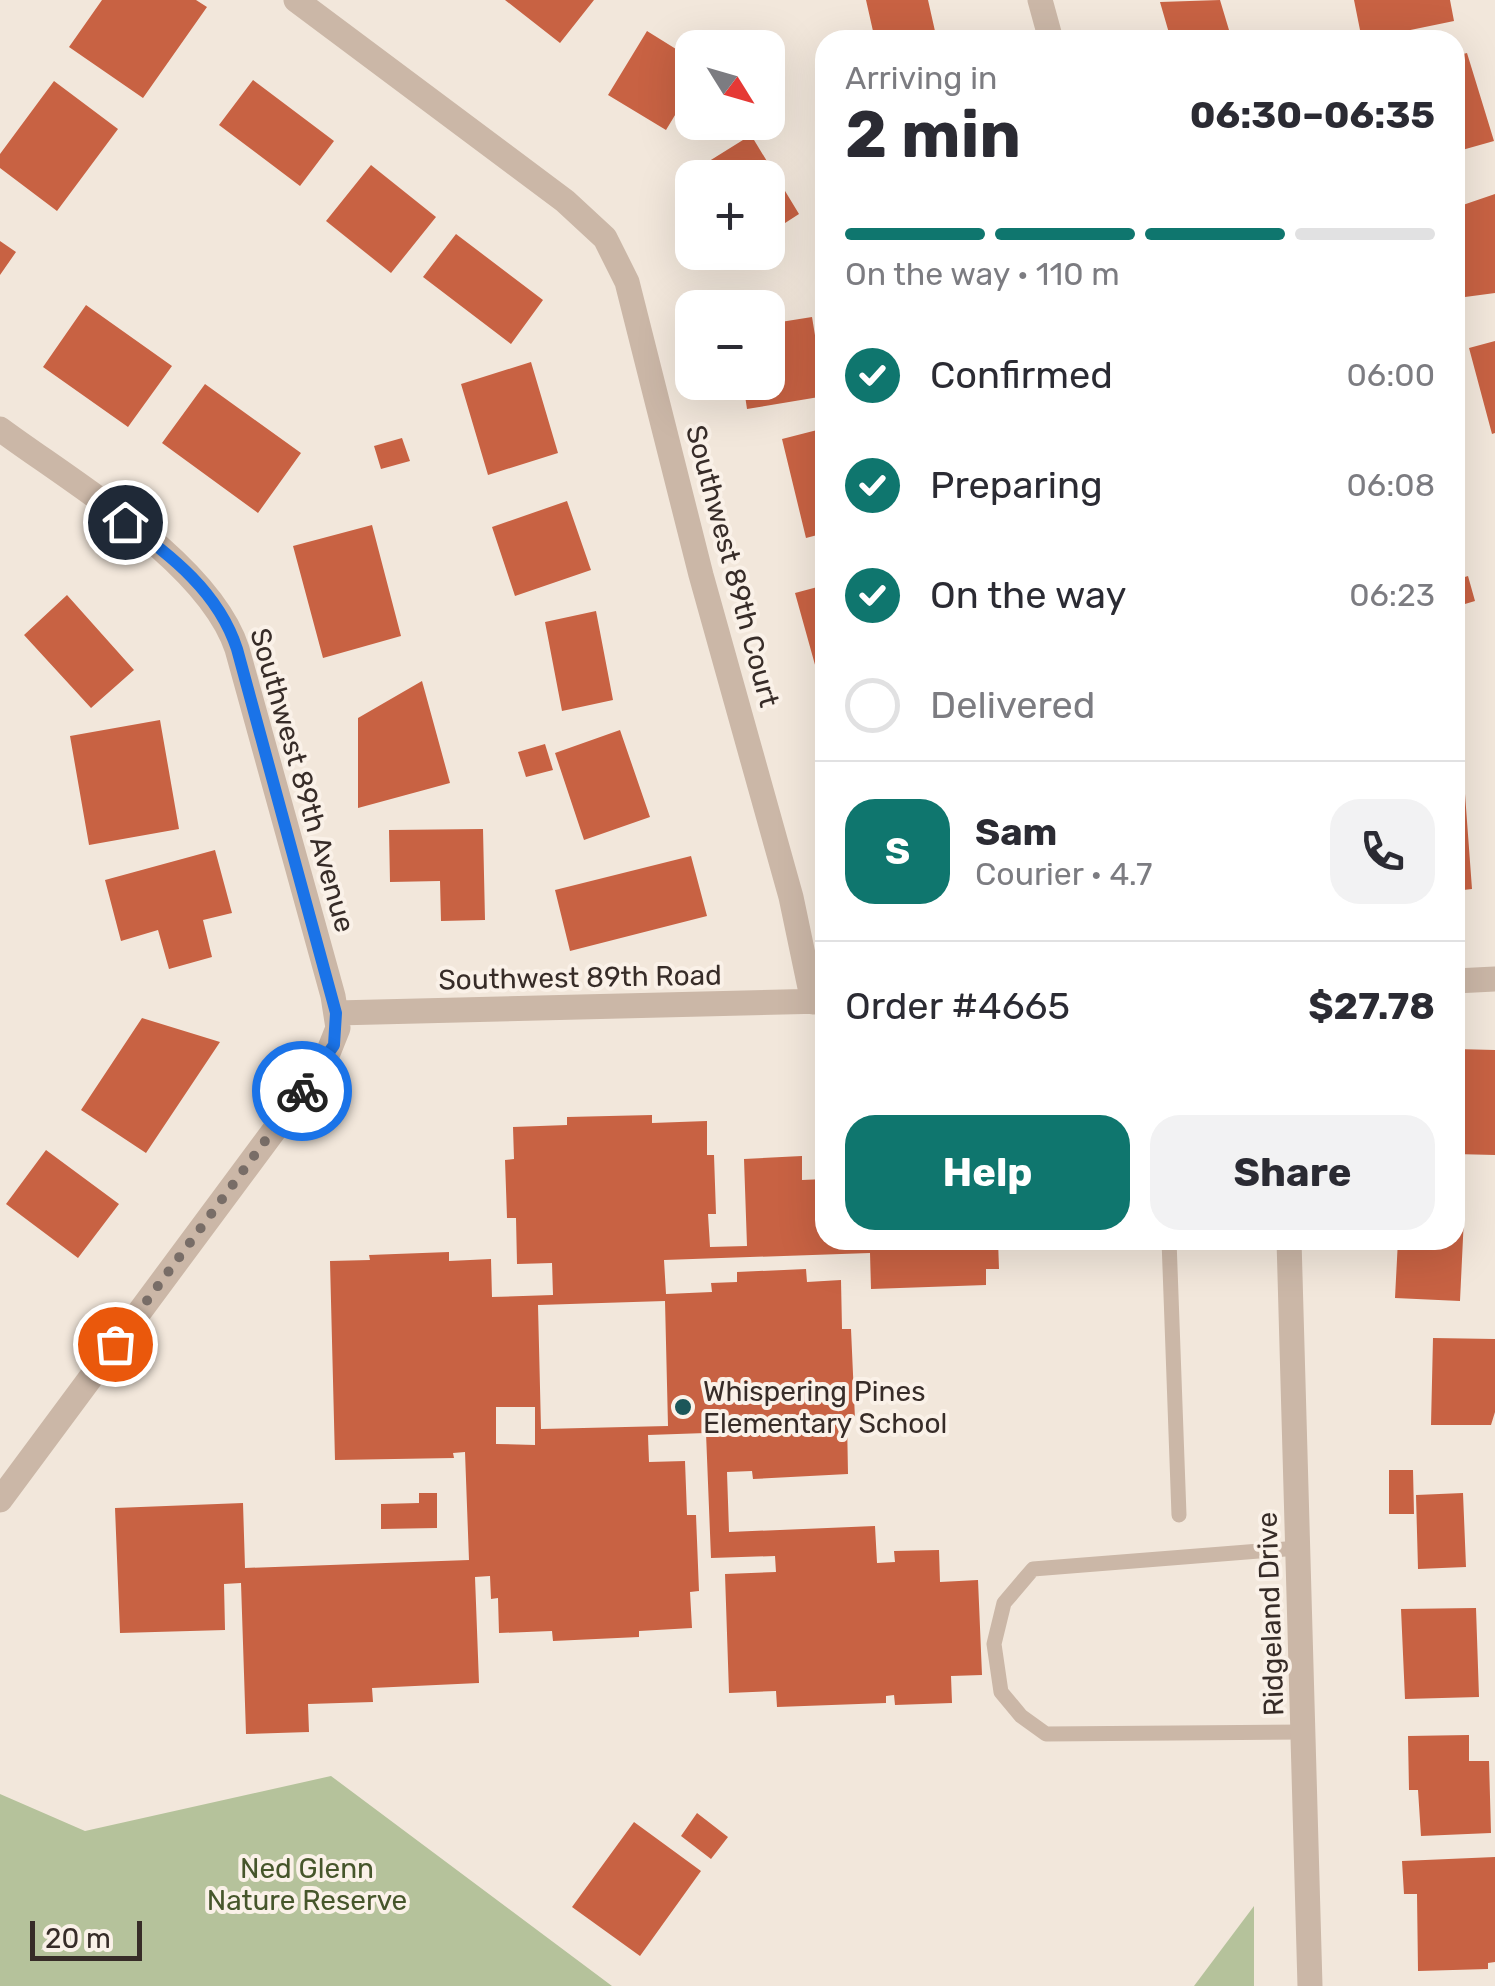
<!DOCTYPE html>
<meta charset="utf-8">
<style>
:root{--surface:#fff;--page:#f2f2f3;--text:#2b2b33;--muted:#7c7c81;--line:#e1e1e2;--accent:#0f766e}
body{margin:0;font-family:Rubik,sans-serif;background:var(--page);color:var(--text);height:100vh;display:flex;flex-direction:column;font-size:38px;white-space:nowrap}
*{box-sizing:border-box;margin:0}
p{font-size:32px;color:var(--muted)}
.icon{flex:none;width:55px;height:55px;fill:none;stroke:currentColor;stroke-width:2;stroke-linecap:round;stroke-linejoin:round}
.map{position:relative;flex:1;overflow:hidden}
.drawer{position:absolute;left:815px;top:30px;width:650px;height:1220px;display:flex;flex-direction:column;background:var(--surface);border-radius:30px;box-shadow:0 10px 40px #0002}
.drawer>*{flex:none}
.needle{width:65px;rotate:127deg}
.controls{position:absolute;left:675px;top:30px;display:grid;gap:20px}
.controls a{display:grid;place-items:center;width:110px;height:110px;border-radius:20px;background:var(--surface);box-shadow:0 10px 40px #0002;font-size:50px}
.scale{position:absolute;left:30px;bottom:25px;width:112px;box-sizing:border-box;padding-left:10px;border:5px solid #372c28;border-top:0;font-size:28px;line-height:35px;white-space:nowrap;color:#372c28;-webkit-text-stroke:8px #faf1e8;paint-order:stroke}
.pin{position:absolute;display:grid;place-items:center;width:85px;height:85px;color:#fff;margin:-42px;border:5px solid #fff;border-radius:50%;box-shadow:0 2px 10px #0007}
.courier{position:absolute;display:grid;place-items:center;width:100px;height:100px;margin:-50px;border:8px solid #1a73e8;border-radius:50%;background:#fff;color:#222;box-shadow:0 2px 12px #0007}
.headline em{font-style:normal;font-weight:700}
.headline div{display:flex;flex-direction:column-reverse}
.headline{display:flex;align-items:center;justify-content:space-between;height:170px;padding:0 30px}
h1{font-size:65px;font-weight:700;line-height:75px}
.bar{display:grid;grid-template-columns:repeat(4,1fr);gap:15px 10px;align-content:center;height:120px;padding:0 30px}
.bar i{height:12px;border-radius:8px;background:var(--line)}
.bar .current{background:var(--accent)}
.bar p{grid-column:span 4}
.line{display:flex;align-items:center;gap:25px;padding:0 30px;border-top:2px solid var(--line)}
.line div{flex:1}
.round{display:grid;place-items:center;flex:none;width:105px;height:105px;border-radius:30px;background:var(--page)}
ol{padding:0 30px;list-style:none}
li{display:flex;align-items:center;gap:30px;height:110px}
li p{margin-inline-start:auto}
li .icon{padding:10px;border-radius:50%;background:var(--accent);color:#fff;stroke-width:4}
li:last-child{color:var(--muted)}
li i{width:55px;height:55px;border:5px solid var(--line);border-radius:50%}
.primary-button{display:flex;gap:20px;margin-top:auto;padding:20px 30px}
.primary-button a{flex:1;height:115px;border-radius:30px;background:var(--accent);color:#fff;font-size:40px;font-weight:700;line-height:115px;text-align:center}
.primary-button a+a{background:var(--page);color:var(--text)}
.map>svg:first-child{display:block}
.green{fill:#b5c29b}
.building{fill:#c86243;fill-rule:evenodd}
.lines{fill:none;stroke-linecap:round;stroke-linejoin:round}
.lane{stroke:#cbb7a7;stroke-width:15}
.street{stroke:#cbb7a7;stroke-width:25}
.done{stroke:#786d67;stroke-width:10;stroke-dasharray:0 18}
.route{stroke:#1a73e8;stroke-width:12}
.poi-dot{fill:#1c5659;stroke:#faf1e8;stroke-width:4}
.labels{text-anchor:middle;stroke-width:8;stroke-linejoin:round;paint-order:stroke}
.street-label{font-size:28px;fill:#372c28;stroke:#faf1e8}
.poi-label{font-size:28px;fill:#372c28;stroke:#faf1e8;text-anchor:start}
.park-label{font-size:28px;fill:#46562b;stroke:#faf1e8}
</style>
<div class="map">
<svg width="1495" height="1986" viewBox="0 0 1495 1986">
<rect width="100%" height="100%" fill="#f2e7db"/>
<path class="green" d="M331,1776L612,1986H0V1794L85,1831Z
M1254,1906V1986H1194Z"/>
<path class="building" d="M102,0H196L207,7L143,98L69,47Z
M505,0H594L560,43Z
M866,0H928L937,40H875Z
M1220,0L1232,40H1171L1160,2Z
M1354,0H1450L1454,21L1362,40Z
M647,31L692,59V87L666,130L608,95Z
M1467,53L1494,141L1455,152V56Z
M253,80L334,141L300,186L219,125Z
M54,81L118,129L57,211L0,168V154Z
M751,135L799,214L768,234V178H693L690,173Z
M371,165L436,217L391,273L326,221Z
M1495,194V293L1465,297L1457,207Z
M456,234L543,300L511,344L423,277Z
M0,241L16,252L0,275Z
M86,305L172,366L128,427L43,367Z
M812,317L825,396L747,409L743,382H768V324Z
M1495,341V433L1492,434L1469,348Z
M531,362L558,453L488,475L461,384Z
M205,384L301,453L258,513L162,443Z
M825,428V533L806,538L782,439Z
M402,438L410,461L381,469L374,446Z
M567,501L591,570L515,596L492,527Z
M372,525L401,636L323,658L293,546Z
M1468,576L1475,601L1455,607V580Z
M825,585V669L817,672L795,593Z
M67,595L134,670L91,708L24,635Z
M596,611L613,700L562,711L545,622Z
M422,681L450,783L358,808V718Z
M160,720L179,829L89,845L70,736Z
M620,730L650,817L584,840L555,753Z
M545,744L553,770L526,777L518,752Z
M1465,794L1472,889L1455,891V795Z
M483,829L485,920L441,921L440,881L390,882L389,830Z
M215,850L232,913L203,920L212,957L169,969L158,930L121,941L105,880Z
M691,856L707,916L570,951L555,890Z
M142,1018L220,1042L146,1153L81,1110Z
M1455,1049L1495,1050V1155L1455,1154Z
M652,1115V1123L707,1121V1155H714L716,1214H708L710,1247L747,1246L744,1159L802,1156V1180L825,1179V1240H998L999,1269H986V1285L871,1289L870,1253L664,1260L666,1294L712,1292L711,1283L737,1282V1272L806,1269L807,1282L841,1280L842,1329H851L855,1419H847L848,1474L753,1479L752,1471L727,1472L729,1532L875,1526L877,1563L895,1562L894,1551L939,1550L940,1582L978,1580L982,1675L951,1676L952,1703L895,1705L894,1695L886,1696V1703L777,1707L776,1691L729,1693L725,1574L776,1572L775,1556L711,1558L706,1433L648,1435L649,1462L685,1461L687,1515H696L699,1591L690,1592L692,1628L639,1631V1637L553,1641L552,1631L499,1633L498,1598L491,1599L490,1576L475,1577L479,1683L372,1688L373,1702L308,1704L309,1732L246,1734L241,1583L224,1584L225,1630L120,1633L115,1508L243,1503L245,1568L469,1560L465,1452L453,1453L454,1458L335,1460L330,1261L370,1260L369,1255L449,1252V1261L491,1259L492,1297L553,1295L552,1263L517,1264L516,1218H507L505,1160L514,1159L513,1127L567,1125V1117ZM665,1301L668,1426L541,1429L538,1305ZM496,1407H535V1445L496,1444Z
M46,1150L119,1204L78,1258L6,1204Z
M1455,1216L1464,1217L1460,1301L1395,1298L1398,1240H1455Z
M1433,1338L1495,1339V1412L1491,1425H1431Z
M1389,1470H1413L1414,1514H1389Z
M419,1493H437V1528L381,1529V1504L419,1503Z
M1463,1493L1466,1567L1418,1569L1416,1495Z
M1476,1608L1479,1697L1405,1699L1401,1609Z
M1469,1735V1761H1489L1491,1833L1421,1836L1418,1790H1409L1408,1736Z
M697,1813L728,1837L711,1859L681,1836Z
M634,1822L701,1871L640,1956L572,1907Z
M1495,1857V1962L1488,1963V1969L1418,1971L1417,1894H1404L1402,1861Z"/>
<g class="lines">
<path class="lane" d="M1169,1240L1179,1515
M1298,1548L1033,1569L1004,1603L994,1644L1001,1692L1021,1716L1046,1734L1303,1732"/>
<path class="street" d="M296,0L565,201L605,238L627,282L701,575L791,897L813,1002
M1040,0L1051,40
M0,429C73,483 209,563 237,649L333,996L338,1028L324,1063L0,1500
M1455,981L1495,979
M336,1013L825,1001
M1289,1240L1310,1986"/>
</g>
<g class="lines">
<path class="done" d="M115,1344L302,1091"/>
<path class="route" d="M125,522C172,557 218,591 237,649L336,1013L334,1045L302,1091"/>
</g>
<circle class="poi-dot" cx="683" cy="1407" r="10"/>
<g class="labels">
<g class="street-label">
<text transform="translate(733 566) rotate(75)" y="10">Southwest 89th Court</text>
<text transform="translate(303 780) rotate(74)" y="10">Southwest 89th Avenue</text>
<text transform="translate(580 977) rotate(-1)" y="10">Southwest 89th Road</text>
<text transform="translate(1270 1614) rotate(-92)" y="10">Ridgeland Drive</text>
</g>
<g class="poi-label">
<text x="703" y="1401">Whispering Pines<tspan x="703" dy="32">Elementary School</tspan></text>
</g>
<g class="park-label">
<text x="307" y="1878">Ned Glenn<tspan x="307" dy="32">Nature Reserve</tspan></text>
</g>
</g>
</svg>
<div class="controls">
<a><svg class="needle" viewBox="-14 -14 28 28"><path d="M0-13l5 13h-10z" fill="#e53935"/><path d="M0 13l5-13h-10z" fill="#7c7c81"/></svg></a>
<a>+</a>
<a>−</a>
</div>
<div class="scale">20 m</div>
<div class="pin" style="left:115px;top:1344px;background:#ea580c"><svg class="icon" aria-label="bag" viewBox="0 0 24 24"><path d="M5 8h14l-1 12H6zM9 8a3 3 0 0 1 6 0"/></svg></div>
<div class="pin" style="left:125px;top:522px;background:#1f2937"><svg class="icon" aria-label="home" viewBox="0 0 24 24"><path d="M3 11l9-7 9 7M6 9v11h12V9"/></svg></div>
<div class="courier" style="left:302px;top:1091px"><svg class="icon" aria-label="bike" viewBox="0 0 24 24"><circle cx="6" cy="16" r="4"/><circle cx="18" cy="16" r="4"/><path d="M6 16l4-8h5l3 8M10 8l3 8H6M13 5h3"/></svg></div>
<section class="drawer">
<div class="headline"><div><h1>2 min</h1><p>Arriving in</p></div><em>06:30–06:35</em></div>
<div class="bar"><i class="current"></i><i class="current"></i><i class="current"></i><i></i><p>On the way · 110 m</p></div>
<ol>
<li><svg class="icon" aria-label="check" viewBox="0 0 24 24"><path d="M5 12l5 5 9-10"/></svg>Confirmed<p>06:00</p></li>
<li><svg class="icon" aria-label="check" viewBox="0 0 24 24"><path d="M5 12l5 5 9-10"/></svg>Preparing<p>06:08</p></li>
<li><svg class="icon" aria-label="check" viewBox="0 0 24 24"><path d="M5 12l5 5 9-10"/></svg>On the way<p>06:23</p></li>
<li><i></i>Delivered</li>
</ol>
<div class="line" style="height:180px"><b class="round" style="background:var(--accent);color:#fff">S</b><div><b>Sam</b><p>Courier · 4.7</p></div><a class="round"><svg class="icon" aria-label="phone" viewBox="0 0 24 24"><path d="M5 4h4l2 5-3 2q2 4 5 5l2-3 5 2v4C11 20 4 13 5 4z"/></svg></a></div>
<div class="line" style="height:130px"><div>Order #4665</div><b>$27.78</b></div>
<div class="primary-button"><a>Help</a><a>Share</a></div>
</section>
</div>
